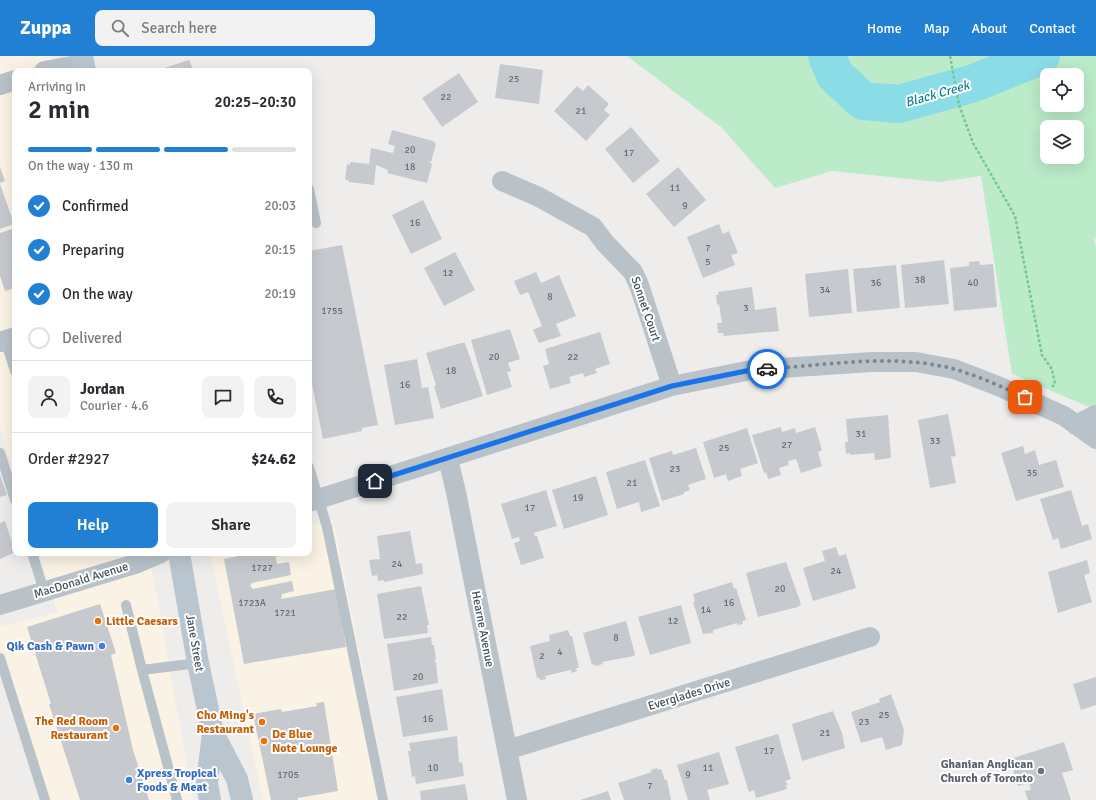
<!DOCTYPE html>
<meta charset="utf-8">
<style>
:root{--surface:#fff;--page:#f2f2f3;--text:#2b2b33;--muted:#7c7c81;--line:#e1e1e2;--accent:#2180d3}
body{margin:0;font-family:Signika,sans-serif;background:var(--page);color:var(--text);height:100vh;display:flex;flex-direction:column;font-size:15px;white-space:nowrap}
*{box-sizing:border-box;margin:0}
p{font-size:13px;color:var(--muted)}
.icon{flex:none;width:22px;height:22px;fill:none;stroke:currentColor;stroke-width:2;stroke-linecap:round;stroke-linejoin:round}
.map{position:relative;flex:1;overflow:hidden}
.drawer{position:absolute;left:12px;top:12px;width:300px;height:488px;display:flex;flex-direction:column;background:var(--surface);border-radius:8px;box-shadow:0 4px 16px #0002}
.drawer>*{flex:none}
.controls{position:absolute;left:1040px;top:12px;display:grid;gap:8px}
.controls a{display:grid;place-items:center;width:44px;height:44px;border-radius:8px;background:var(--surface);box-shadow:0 4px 16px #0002;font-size:20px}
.pin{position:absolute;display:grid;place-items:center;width:34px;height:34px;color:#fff;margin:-17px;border-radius:8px;box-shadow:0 2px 6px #0006}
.courier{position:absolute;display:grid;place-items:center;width:40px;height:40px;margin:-20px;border:3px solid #1a73e8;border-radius:50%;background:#fff;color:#222;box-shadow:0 1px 5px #0007}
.head em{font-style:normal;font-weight:600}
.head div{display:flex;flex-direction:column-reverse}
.head{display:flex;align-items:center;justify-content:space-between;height:68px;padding:0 16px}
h1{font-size:26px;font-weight:600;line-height:30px}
.bar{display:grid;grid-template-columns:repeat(4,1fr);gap:6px 4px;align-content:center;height:48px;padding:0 16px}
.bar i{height:5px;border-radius:3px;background:var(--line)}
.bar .selected{background:var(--accent)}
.bar p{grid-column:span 4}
.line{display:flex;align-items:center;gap:10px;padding:0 16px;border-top:1px solid var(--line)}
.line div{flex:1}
.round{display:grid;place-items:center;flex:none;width:42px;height:42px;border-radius:8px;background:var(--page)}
ol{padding:0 16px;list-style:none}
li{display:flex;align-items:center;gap:12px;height:44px}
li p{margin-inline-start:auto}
li .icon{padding:4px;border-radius:50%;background:var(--accent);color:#fff;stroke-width:4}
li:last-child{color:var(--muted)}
li i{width:22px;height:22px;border:2px solid var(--line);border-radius:50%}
.action{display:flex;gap:8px;margin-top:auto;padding:8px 16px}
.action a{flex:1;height:46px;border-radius:8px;background:var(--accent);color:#fff;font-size:16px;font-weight:600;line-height:46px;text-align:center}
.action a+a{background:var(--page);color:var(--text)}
header{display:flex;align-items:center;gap:24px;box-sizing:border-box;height:56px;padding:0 20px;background:var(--accent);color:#fff}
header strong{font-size:19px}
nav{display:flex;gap:22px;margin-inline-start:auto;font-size:14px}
.search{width:280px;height:36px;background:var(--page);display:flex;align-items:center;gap:10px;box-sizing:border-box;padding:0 14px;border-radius:8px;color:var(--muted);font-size:15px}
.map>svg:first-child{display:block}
.commercial{fill:#faf2e4}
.green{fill:#bbebc9;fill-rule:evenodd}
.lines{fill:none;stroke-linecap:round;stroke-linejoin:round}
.river{stroke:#8adce6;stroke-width:38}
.building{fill:#c6cacf}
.path{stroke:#75c797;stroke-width:2.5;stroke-dasharray:3 2;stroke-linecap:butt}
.lane{stroke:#b8c2c8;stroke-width:10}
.street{stroke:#b8c2c8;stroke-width:20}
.secondary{stroke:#bac6cf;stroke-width:22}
.done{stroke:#80878c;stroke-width:4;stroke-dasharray:0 7.2}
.route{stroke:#1a73e8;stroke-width:5}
.food-dot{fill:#e8710a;stroke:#fff;stroke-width:1.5}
.shop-dot{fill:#3f7fe0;stroke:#fff;stroke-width:1.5}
.worship-dot{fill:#6b7280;stroke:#fff;stroke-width:1.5}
.labels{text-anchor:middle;stroke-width:4;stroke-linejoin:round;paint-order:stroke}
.number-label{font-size:10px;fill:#656f76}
.street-label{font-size:12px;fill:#455158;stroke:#fff}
.food-label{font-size:12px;font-weight:bold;fill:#c56008;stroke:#fff;text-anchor:start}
.shop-label{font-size:12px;font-weight:bold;fill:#366cbe;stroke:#fff;text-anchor:end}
.worship-label{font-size:12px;font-weight:bold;fill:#5b616d;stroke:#fff;text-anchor:end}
.water-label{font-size:13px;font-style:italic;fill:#138290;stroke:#fff}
</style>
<header>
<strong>Zuppa</strong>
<div class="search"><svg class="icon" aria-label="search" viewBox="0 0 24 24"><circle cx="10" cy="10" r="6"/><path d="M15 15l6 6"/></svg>Search here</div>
<nav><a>Home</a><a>Map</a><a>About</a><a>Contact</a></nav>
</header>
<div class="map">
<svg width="1096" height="744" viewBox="0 0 1096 744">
<rect width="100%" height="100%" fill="#efecec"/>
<path class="commercial" d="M0,0H52L55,15H15V421L0,373Z
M333,464L389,744H263L210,497H309V469Z
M39,497H149L193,744H51L0,596V571L57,556Z"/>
<path class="green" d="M627,0H1096V183H1094L1096,191V354L1012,318L981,120L939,126L832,115L775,132L721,71ZM1047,19H1077V49H1047ZM1047,71H1077V101H1047Z"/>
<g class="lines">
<path class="river" d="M827,0L835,19L863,45L899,48L974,27L1041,0"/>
</g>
<path class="building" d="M189,4L194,15H155Z
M500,8L543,14L539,48L495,42Z
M459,17L478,46L442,71L422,42Z
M588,29L609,48L604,54L610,59L586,85L554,55L577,30L583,35Z
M631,71L660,105L633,127L605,93Z
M392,74L433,85L436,88L431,106L427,105L432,108L427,127L387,117L388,114L376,109L374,129L348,126L349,124H345L347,108L350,109V106L369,108L371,92L393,97L395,90L388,88Z
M0,111L5,125L0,127Z
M678,111L706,144L674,171L646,138Z
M0,128L14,168L0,173Z
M423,144L442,183L411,198L392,159Z
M719,168L723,178L729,175L738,197L731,199L735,209L703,222L687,181Z
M15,172V232L5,235L0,220V177Z
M342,189L378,369L362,372V375L323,383L309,313V195Z
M455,196L475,234L444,250L424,212Z
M944,204L949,248L905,252L901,209Z
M979,205L980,209L993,208L997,251L954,255L950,212L969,210V206Z
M896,209L900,252L857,256L853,213Z
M848,213L852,257L809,261L805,218Z
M536,216L541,227L559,219L576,260L556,268L561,280L539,287L533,274L542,270L528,236L520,239L514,225Z
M752,231L755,254L776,251L779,275L724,280L723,277H718L717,267H722L719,248L717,249L716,239H718V236Z
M510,273L520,303L508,307L511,315L507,316L512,331L487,339L471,284Z
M600,276L610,308L595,313L597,317L584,321L583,317L569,321L571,327L550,333L543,310L549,308L545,293Z
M461,287H465L483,340L441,353L434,330L436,329L426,297Z
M417,303L422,332L428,331L434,362L395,369L384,309Z
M948,358L956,400L951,401L956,427L930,432L918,364Z
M888,359L891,402L875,404L874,397L850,399V397L846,398L845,386H848L846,363Z
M781,371L782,376L795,372L796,377L815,371L822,394L818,396L822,410L801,417L796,403L788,405L789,409L779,412L781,419L768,423L766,416L764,417L752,379Z
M747,372L758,407L740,413L742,420L728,425L726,418L714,422L703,386Z
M1023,390L1025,398L1035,394L1039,409L1056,404L1064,431L1016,445L1001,397Z
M696,392L706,423L688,429L690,434L684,436V438L662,445L649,402L672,395L673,399Z
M645,404L660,450L641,456L639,446L617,453L606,416Z
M0,419L7,439L0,441Z
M596,420L608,459L564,473L552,434Z
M546,434L557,470L534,477L535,480H537L544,502L521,509L514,487L520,485L519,481L512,483L501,448Z
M1071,434L1082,470L1088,468L1092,483L1061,493L1058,482L1053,484L1040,443Z
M5,465L15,496L0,503V467Z
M410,475L416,508L422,507L423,518L384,526V524L378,525L377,519L372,520L369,504L380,503L377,480Z
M836,491L839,500L846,498L856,532L813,545L803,512L825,505L822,495Z
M255,497H275L277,508L289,506L291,519L252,527L250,530L253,533L292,525L294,535L282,538L281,543L336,533L346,591L244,608L224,503Z
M1087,504L1090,517L1084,519L1092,546L1058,557L1048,516Z
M786,506L801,548L798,551L758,561L746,517Z
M732,526L734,533L736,532L746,564L742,565L743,568L737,569V567L713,574V577L703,578L693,546L695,545L693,538Z
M421,530L429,569H427L428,577L384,583L377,538Z
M100,548L116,597L111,599L133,694L149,744H80L49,648H51L27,571Z
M681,549L691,587L650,599L638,561Z
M626,565L635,598L634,600L602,606L603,608L595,610L594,608L592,609L583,577Z
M568,574L570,580H572L579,612H576L577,615L572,617L571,614L545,620L546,623L540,624V622H537L530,590L550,585L549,579Z
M431,581L432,589H434L436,603L434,606H436L438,627L394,635L387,588Z
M1096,621V649L1081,654L1073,628Z
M442,633L448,674L403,681L396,641Z
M891,638L904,674L902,689L886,694L882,681L861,687L851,656L880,646L879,643Z
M324,646L338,735L298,742V744H271L253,658L281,653L282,656L317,650L316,647Z
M833,655L842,677L845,692L802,705L792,668Z
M778,678L791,723L785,725L788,728L786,729L787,733L756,742L754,734L749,736L735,691Z
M457,680L459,707L462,706L464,720L416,728L415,720L412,721L408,695H411L409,687Z
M1064,686L1073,714L1062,717L1071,744H1028L1025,735L1031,734L1029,727L1018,730L1010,703Z
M719,696L729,728L707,734L710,744H688L677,709Z
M657,712L658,714L661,713L665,724H667L671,744H624L618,727L652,716L651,714Z
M465,728L468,744H421L420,735Z
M608,735L611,744H580Z"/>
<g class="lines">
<path class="path" d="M950,0L959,49L973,87L1015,160L1042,299L1052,313L1055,328L1051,332"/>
<path class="lane" d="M309,133L316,167
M5,284L15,315
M0,397L15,444
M309,411L327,471L383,744
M32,497L44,535
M126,549L142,614L198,607
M0,602L45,744
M142,614L177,744"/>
<path class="street" d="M44,15L84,8
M0,29L15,24
M502,125L539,141L593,171L605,187L633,216L639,229L672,330
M0,286L15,281
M1076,369L1096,359
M448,403L456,436L517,744
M309,446L672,330L751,314L872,306H916L954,313L998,330L1064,360L1096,383
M0,549L135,508L161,497
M507,694L870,581"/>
<path class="secondary" d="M82,0L85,15
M179,497L198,607L213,677L237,723L242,744
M210,744L207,727L213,677"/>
</g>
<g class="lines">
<path class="done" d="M767,313C828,309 894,297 954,313C978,320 1002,331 1025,341"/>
<path class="route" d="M375,425L672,330L751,314L767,313"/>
</g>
<g class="food-dot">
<circle cx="98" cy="565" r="4"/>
<circle cx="262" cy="666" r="4"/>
<circle cx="116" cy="672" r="4"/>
<circle cx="264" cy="685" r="4"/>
</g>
<g class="shop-dot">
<circle cx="102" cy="590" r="4"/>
<circle cx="129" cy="724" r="4"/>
</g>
<circle class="worship-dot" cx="1041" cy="715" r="4"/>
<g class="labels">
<g class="number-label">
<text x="514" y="26">25</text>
<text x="446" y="44">22</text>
<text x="581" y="58">21</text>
<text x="410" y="97">20</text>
<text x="629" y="100">17</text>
<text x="410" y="114">18</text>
<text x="675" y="135">11</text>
<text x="685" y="153">9</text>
<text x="415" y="170">16</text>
<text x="708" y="195">7</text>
<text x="708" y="209">5</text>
<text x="448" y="220">12</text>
<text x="920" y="227">38</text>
<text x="876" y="230">36</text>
<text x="973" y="230">40</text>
<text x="825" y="237">34</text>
<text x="550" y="244">8</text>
<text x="746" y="255">3</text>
<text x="332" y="258">1755</text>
<text x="494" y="304">20</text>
<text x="573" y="304">22</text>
<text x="451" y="318">18</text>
<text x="405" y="332">16</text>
<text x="861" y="381">31</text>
<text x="935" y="388">33</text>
<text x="787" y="392">27</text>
<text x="724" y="395">25</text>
<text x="675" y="416">23</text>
<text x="1032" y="420">35</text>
<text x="632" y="430">21</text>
<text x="578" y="445">19</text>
<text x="530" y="455">17</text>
<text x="397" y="511">24</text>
<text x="262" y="515">1727</text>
<text x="836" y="518">24</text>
<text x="780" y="536">20</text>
<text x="252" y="550">1723A</text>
<text x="729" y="550">16</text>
<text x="706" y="557">14</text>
<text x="285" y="560">1721</text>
<text x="402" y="564">22</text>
<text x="673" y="568">12</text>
<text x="616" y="585">8</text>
<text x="560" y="599">4</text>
<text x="542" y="603">2</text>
<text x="418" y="624">20</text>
<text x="884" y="662">25</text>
<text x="428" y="666">16</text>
<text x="864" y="669">23</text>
<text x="825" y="680">21</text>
<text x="769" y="698">17</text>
<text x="433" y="715">10</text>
<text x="708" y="715">11</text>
<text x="288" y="722">1705</text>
<text x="688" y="722">9</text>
<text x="650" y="733">7</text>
</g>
<g class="street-label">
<text transform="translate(646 253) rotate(71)" y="4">Sonnet Court</text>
<text transform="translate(81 524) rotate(-17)" y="4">MacDonald Avenue</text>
<text transform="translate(483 573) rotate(79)" y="4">Hearne Avenue</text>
<text transform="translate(195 587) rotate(80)" y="4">Jane Street</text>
<text transform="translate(689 638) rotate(-17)" y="4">Everglades Drive</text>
</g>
<g class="food-label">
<text x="106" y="569">Little Caesars</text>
<text x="254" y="663" text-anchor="end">Cho Ming's<tspan x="254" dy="14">Restaurant</tspan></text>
<text x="108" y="669" text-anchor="end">The Red Room<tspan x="108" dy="14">Restaurant</tspan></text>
<text x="272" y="682">De Blue<tspan x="272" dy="14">Note Lounge</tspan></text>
</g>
<g class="shop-label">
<text x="94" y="594">Qik Cash &amp; Pawn</text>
<text x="137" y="721" text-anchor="start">Xpress Tropical<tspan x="137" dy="14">Foods &amp; Meat</tspan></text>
</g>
<g class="worship-label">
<text x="1033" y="712">Ghanian Anglican<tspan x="1033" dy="14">Church of Toronto</tspan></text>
</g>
<g class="water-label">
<text transform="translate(937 37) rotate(-16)" y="5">Black Creek</text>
</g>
</g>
</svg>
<div class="controls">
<a><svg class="icon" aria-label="locate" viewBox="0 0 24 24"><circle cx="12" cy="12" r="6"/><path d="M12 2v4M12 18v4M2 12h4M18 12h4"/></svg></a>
<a><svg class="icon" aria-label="layers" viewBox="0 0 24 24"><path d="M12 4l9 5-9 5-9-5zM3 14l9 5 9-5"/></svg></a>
</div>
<div class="pin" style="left:1025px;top:341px;background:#ea580c"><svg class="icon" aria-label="bag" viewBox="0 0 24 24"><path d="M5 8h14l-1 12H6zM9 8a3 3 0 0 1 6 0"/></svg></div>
<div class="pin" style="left:375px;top:425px;background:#1f2937"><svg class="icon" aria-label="home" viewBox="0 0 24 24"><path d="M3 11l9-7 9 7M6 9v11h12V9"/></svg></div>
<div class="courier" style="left:767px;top:313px"><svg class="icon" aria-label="car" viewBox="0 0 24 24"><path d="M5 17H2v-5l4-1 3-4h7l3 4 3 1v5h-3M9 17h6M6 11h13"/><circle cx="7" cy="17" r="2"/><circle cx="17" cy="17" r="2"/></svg></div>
<section class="drawer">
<div class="head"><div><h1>2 min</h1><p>Arriving in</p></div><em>20:25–20:30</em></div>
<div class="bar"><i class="selected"></i><i class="selected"></i><i class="selected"></i><i></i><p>On the way · 130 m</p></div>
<ol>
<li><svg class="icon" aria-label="check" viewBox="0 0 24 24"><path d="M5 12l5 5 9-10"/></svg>Confirmed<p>20:03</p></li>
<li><svg class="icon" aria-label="check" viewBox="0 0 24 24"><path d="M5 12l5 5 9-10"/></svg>Preparing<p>20:15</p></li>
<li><svg class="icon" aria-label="check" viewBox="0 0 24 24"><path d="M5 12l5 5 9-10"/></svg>On the way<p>20:19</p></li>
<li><i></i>Delivered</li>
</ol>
<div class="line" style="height:72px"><a class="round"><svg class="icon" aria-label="person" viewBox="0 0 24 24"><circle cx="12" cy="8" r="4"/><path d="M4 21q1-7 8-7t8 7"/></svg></a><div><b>Jordan</b><p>Courier · 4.6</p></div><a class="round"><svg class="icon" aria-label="chat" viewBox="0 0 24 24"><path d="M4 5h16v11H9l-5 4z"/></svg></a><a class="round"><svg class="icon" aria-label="phone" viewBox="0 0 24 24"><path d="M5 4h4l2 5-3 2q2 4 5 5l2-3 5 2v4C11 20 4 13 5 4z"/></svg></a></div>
<div class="line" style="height:52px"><div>Order #2927</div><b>$24.62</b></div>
<div class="action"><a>Help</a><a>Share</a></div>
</section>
</div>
